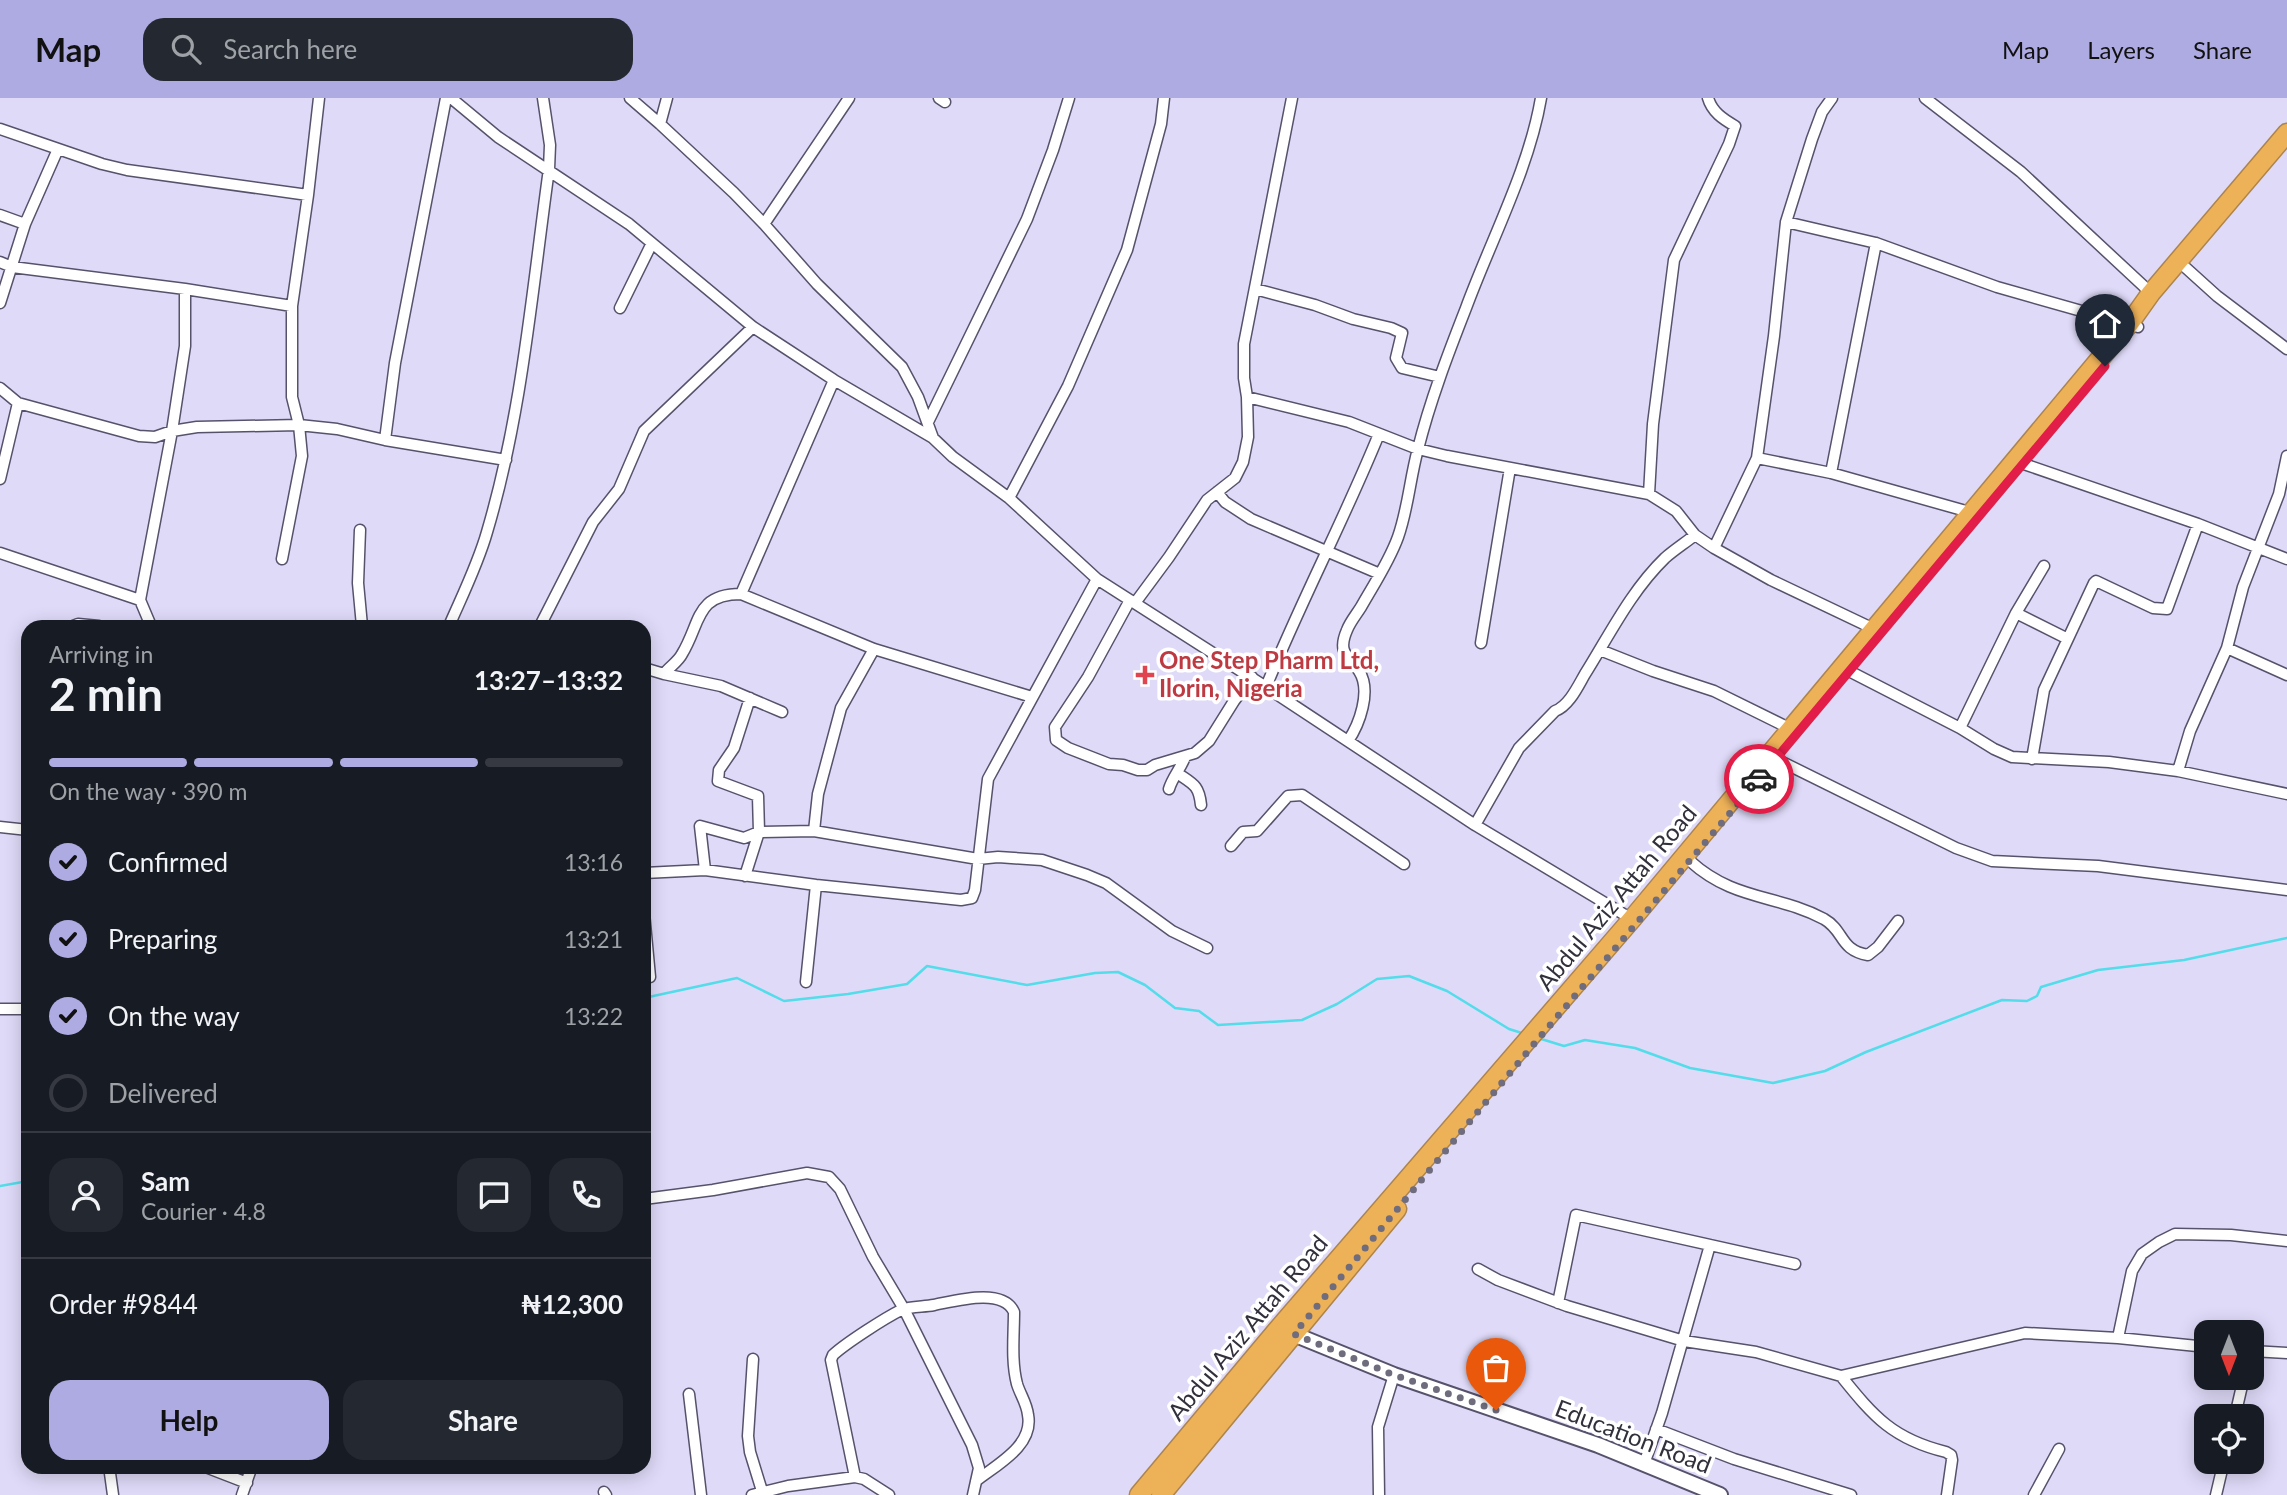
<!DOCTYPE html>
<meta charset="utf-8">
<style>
:root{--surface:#171b24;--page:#242831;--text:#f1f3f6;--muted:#9ea1a6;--line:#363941;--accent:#aeaae2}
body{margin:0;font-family:Lato,sans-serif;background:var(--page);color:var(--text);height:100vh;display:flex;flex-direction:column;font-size:26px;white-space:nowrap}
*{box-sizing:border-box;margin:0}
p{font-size:23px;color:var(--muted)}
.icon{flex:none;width:38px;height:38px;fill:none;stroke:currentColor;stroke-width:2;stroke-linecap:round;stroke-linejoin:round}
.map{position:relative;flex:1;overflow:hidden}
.panel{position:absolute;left:21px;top:522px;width:630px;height:854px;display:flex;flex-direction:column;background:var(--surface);border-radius:21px;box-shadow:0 4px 18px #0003}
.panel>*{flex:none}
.needle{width:46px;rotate:180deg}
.fabs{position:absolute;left:2194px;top:1222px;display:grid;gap:14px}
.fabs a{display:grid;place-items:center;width:70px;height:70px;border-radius:14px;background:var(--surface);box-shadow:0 4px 18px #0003;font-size:35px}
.pin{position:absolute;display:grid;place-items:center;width:60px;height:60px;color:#fff;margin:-72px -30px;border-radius:50% 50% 50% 0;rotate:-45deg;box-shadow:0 0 7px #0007}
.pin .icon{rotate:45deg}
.courier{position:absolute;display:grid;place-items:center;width:70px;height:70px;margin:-35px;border:5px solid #e11d48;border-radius:50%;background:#fff;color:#222;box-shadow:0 2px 9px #0007}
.summary em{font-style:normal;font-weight:700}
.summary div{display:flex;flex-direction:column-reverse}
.summary{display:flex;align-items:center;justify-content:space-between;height:119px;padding:0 28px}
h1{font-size:46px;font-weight:700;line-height:52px}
.bar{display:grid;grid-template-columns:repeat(4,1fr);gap:10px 7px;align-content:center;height:84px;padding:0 28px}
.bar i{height:9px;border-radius:5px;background:var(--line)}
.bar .on{background:var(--accent)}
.bar p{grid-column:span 4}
.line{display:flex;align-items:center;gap:18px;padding:0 28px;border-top:2px solid var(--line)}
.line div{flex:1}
.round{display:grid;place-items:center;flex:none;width:74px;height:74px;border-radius:21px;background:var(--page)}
ol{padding:0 28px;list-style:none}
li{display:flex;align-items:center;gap:21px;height:77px}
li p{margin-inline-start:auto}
li .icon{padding:7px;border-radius:50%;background:var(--accent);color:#111;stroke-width:4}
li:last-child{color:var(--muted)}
li i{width:38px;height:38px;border:4px solid var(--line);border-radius:50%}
.button{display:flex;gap:14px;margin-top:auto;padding:14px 28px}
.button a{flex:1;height:80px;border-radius:21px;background:var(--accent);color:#111;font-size:28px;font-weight:700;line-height:80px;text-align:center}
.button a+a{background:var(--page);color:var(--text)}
header{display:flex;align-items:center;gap:42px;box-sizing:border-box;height:98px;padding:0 35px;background:var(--accent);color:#111}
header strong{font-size:33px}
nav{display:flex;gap:38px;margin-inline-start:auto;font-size:24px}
.search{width:490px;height:63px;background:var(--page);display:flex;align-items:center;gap:18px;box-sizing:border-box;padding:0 24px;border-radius:21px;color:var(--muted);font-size:26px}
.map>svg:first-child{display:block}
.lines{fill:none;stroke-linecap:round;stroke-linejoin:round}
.stream{stroke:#53dce9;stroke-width:2.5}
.street-casing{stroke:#56526b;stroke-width:13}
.secondary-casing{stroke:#56526b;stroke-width:18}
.highway-casing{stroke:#ac844e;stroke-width:21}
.street{stroke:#fff;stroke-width:10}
.secondary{stroke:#fff;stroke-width:14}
.highway{stroke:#edb158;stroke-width:18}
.done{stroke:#6f6c7d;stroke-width:7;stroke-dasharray:0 12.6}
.route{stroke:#e11d48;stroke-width:9}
.health-dot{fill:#e0444e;stroke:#fff;stroke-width:2.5}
.labels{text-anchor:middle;stroke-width:7;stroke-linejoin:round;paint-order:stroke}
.health-label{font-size:24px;font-weight:bold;fill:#be3a42;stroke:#fff;text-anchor:start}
.street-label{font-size:24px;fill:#32303b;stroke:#fff}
</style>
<header>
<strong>Map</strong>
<div class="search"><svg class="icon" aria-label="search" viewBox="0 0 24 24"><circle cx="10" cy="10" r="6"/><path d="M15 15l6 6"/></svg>Search here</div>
<nav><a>Map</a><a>Layers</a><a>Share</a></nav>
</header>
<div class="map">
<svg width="2287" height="1397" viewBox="0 0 2287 1397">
<rect width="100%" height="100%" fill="#dfdaf8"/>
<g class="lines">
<path class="stream" d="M644,900L737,880L784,903L848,896L907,886L927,868L1027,887L1095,875L1118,874L1145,887L1175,910L1199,913L1218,927L1302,922L1337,906L1377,881L1409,878L1447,893L1509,931L1525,936
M1538,940L1564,948L1585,942L1635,950L1690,970L1773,985L1825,973L1866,954L2002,902L2027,903L2037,898L2041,889L2098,872L2184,862L2287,840
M0,1088L28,1083"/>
<g class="street-casing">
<path id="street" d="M451,0L498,39L629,126L753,229L834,282L933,340L953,359L1009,400L1097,481L1266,589L1475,727L1635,823
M630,0L660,26L734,95L764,126L817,186L902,269L918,299L933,340
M939,0L945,4
M1925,0L2021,74L2151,195
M660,26L667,0
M0,31L102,66L127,72L308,97
M0,117L25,126
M1786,124L1876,145L1997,189L2138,229
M764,126L849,0
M0,164L12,169L185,191L292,208
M2186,170L2217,198L2287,251
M1255,191L1315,207L1353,221L1391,230L1402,235L1396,260L1402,270L1440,279
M0,205L25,126L58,51
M620,210L652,145
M0,290L18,305L139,338L155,339L172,333L197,329L299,327L337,331L385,342L506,362
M1247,299L1349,324L1418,351L1447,358L1649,396L1676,413L1695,437L1714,450L1771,482L1874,531
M928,324L1027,121L1053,52L1069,0
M385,342L395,265L446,0
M1757,360L1831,375L1973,415
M2024,366L2198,426L2287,461
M1831,375L1876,145
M0,381L18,305
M1217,394L1225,404L1251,421L1380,476
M1649,396L1653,326L1674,162L1729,46L1735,28C1723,21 1712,14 1708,0
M1009,400L1068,288L1127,152L1161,26L1164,0
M360,432L358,485L362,528
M1714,450L1757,360L1774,238L1786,124L1812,41L1822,14L1832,0
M0,455L140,502
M282,461L302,358L299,327L292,299V208L308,97L319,0
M741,496L834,282
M1130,502L1088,579L1055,629L1056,642L1068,650L1109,666L1123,667L1138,672H1147L1155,667L1195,655L1209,643L1234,603L1252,579
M1135,505L1169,459L1207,402L1235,380L1243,364L1248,339L1247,299L1244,280V246L1292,0
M2016,515L2066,540
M73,528L78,526L99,528
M151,528L140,502L172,333L185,248V191
M449,528C462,498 478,466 487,434C522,316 532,193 549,71L550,47L543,0
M540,528L593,424L619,391L644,333L753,229
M1481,545L1510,370
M2227,550L2287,577
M1600,552L1653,573L1714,593L1791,631
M644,570L664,576C669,569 678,564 682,556C701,525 695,496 741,496L874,551L1032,599
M1849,573L1960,630L1994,651L2012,659L2109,664L2178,673L2287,696
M664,576L721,588L782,614
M1266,589C1301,503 1344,422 1379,336
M1960,630L2016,515L2044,468
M1348,643C1359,627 1372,593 1359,573C1348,557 1337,555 1347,532C1350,524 1356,517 1361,509C1374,486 1389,464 1398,439C1408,411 1410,380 1418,351C1430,303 1448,256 1466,210C1491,142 1529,71 1541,0
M1776,661L1956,750L1992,763L2098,768L2287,792
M2032,661L2044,592L2094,485L2096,483L2153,510L2167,511L2198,426
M2178,673L2190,633L2227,550L2243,489L2279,396L2287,358
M1177,675C1193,686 1199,687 1201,707
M1169,691C1172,680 1181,670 1185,659
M1475,727L1519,650L1555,613C1569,608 1578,588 1585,576C1610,536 1631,493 1665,460C1674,452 1685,445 1695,437
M0,729L28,732
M814,733L818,696L841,610L874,551
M1231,748L1243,734L1257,733L1288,698L1302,697L1404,766
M1690,763C1734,803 1777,796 1824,821C1845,833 1839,852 1868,857L1878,849L1898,823
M705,772L700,728L744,740L759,734L814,733L978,761L998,759L1042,762L1087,777L1106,785L1172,833L1207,850
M644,775L705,772L816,787L961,802L972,800L975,792L988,681L1097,481
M745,778L759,734L758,698L718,683L719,672L734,650L750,600
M644,815L650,879
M806,884L816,787
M0,911H28
M644,1101L713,1092L807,1075L829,1079L840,1091L873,1159L904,1211L972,1347L979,1370L973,1397
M1478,1171L1498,1182L1567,1208L1684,1243L1756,1254L1841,1278L2025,1235L2118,1240L2207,1249
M1558,1205L1576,1117L1795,1166
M2118,1240L2132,1173L2142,1156L2159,1144L2175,1136L2231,1137L2287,1143
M2252,1253L2287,1255
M753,1261L748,1338L750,1354L762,1393
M1841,1278C1874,1319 1893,1341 1946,1354L1951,1357L1952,1362L1947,1397
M689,1296L701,1397
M2235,1318L2244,1279
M1656,1331L1734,1361L1851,1397
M1644,1366L1662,1315L1710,1147
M109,1368L113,1397
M203,1368L247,1385
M855,1379L831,1262L833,1257C846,1245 885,1220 901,1212C911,1208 923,1209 934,1207C955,1203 1003,1189 1014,1214C1014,1237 1011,1263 1017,1286C1020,1296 1027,1306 1028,1317C1034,1348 996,1367 976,1383
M604,1394L606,1397
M242,1397L252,1368
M752,1397L788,1388L855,1379L864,1381L889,1397
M1379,1397L1378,1329L1394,1277
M2034,1397L2059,1351
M2216,1397L2224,1363"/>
</g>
<g class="secondary-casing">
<path id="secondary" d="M1286,1233L1394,1277L1598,1347L1720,1397"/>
</g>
<g class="highway-casing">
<path id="highway" d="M1139,1397L1278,1231L1632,821L2129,226L2151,195L2287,35
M1161,1397L1397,1111"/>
</g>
<use href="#street" class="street"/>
<use href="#secondary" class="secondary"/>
<use href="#highway" class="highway"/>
</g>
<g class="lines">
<path class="done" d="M1496,1312L1394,1277L1294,1236L1534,946L1759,681"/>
<path class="route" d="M1759,681L2105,268"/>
</g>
<path class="health-dot" d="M1141.5 566.5h7v7h7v7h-7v7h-7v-7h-7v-7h7z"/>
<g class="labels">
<g class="health-label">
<text x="1159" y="571">One Step Pharm Ltd,<tspan x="1159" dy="28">Ilorin, Nigeria</tspan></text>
</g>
<g class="street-label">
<text transform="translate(1617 800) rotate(-50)" y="8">Abdul Aziz Attah Road</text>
<text transform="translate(1248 1230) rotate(-50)" y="8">Abdul Aziz Attah Road</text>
<text transform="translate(1633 1339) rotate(21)" y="8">Education Road</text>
</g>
</g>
</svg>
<div class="fabs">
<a><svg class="needle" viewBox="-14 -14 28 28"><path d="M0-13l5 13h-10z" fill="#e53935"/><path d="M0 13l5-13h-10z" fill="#9ea1a6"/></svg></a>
<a><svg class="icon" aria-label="locate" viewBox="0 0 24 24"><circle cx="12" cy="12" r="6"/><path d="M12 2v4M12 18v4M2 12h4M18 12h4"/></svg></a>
</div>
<div class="pin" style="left:1496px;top:1312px;background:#ea580c"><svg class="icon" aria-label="bag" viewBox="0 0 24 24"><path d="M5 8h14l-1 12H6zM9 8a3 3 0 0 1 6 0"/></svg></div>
<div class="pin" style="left:2105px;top:268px;background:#1f2937"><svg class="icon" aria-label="home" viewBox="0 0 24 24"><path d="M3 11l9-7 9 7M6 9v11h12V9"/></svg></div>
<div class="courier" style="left:1759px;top:681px"><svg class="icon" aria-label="car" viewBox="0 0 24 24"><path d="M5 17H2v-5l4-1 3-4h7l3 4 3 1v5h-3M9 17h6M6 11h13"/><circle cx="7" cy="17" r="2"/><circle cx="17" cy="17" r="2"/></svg></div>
<section class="panel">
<div class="summary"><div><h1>2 min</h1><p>Arriving in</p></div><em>13:27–13:32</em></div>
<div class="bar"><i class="on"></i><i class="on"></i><i class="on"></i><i></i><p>On the way · 390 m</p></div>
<ol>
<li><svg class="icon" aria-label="check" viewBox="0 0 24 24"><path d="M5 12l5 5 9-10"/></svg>Confirmed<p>13:16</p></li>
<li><svg class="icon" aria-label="check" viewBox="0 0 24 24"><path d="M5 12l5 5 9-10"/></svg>Preparing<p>13:21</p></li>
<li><svg class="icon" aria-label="check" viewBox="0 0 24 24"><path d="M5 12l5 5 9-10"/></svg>On the way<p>13:22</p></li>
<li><i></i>Delivered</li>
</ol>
<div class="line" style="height:126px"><a class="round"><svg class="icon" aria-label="person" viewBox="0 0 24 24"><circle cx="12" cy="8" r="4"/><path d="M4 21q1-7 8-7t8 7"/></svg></a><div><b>Sam</b><p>Courier · 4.8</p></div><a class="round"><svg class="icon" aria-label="chat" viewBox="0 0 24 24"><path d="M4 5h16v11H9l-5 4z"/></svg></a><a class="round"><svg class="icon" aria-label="phone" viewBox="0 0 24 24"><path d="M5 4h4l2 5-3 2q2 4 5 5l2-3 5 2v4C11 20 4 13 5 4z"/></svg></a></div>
<div class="line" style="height:91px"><div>Order #9844</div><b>₦12,300</b></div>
<div class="button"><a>Help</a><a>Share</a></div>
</section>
</div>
